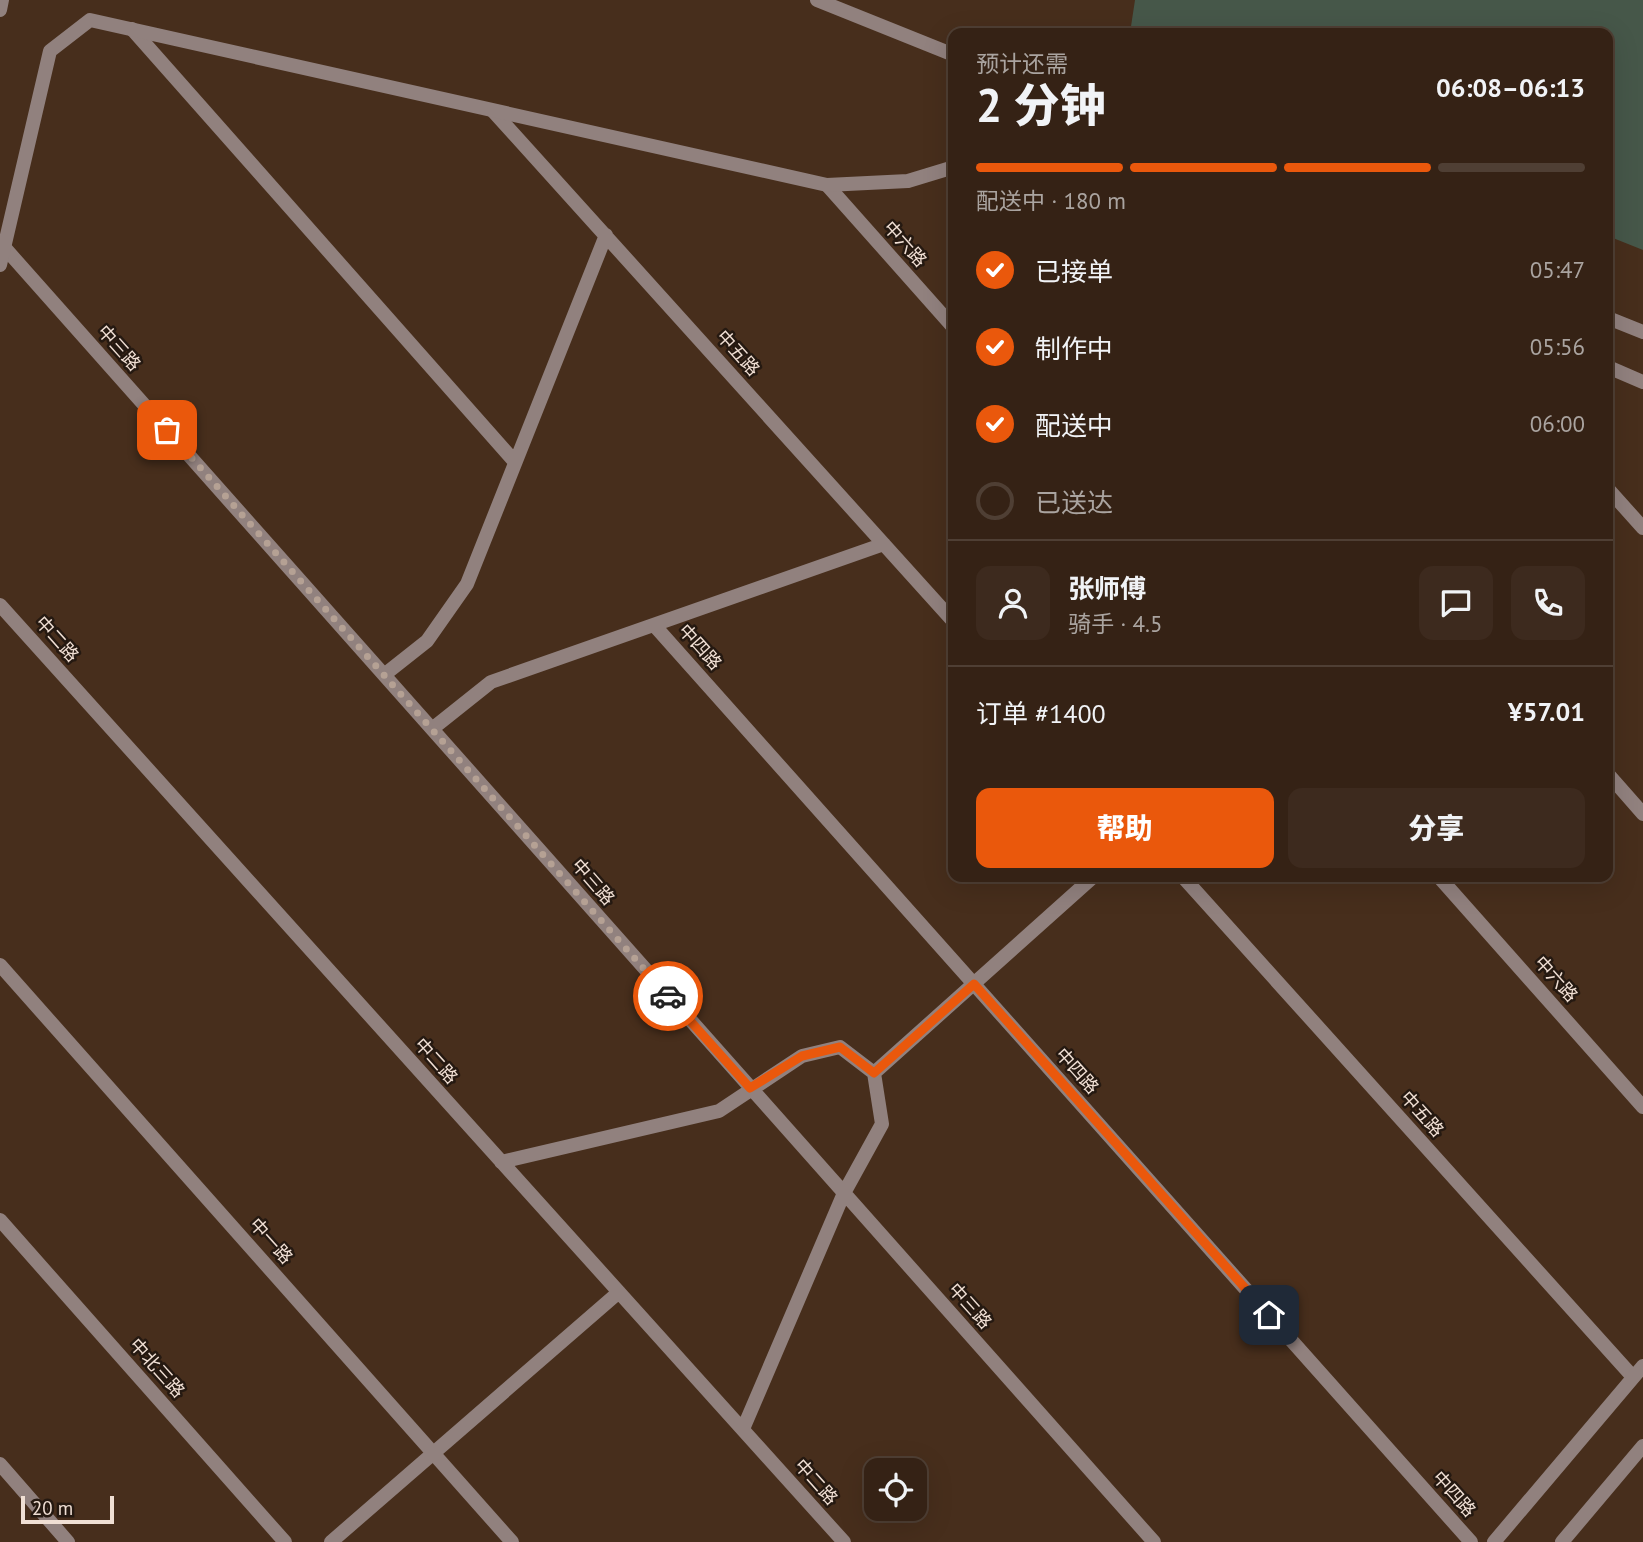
<!DOCTYPE html>
<html lang="zh">
<meta charset="utf-8">
<style>
:root{--surface:#352215;--page:#3d2a1e;--text:#f1f3f6;--muted:#aaa4a0;--line:#4f3f34;--accent:#ea580c}
body{margin:0;font-family:"PT Sans","Noto Sans SC",sans-serif;background:var(--page);color:var(--text);height:100vh;display:flex;flex-direction:column;font-size:26px;white-space:nowrap}
*{box-sizing:border-box;margin:0}
p{font-size:23px;color:var(--muted)}
.icon{flex:none;width:38px;height:38px;fill:none;stroke:currentColor;stroke-width:2;stroke-linecap:round;stroke-linejoin:round}
.map{position:relative;flex:1;overflow:hidden}
.drawer{position:absolute;left:948px;top:28px;width:665px;height:854px;display:flex;flex-direction:column;background:var(--surface);border-radius:14px;box-shadow:0 7px 28px #0002,0 0 0 2px var(--line)}
.drawer>*{flex:none}
.controls{position:absolute;left:864px;top:1458px;display:grid;gap:14px}
.controls a{display:grid;place-items:center;width:63px;height:63px;border-radius:14px;background:var(--surface);box-shadow:0 7px 28px #0002,0 0 0 2px var(--line);font-size:35px}
.scale{position:absolute;left:21px;bottom:18px;width:93px;box-sizing:border-box;padding-left:7px;border:4px solid #f0dfd4;border-top:0;font-size:19px;line-height:24px;white-space:nowrap;color:#f0dfd4;-webkit-text-stroke:5px #251911;paint-order:stroke}
.pin{position:absolute;display:grid;place-items:center;width:60px;height:60px;color:#fff;margin:-30px;border-radius:14px;box-shadow:0 4px 10px #0006}
.courier{position:absolute;display:grid;place-items:center;width:70px;height:70px;margin:-35px;border:5px solid #ea580c;border-radius:50%;background:#fff;color:#222;box-shadow:0 2px 9px #0007}
.summary em{font-style:normal;font-weight:800}
.summary div{display:flex;flex-direction:column-reverse}
.summary{display:flex;align-items:center;justify-content:space-between;height:119px;padding:0 28px}
h1{font-size:46px;font-weight:800;line-height:52px}
.bar{display:grid;grid-template-columns:repeat(4,1fr);gap:10px 7px;align-content:center;height:84px;padding:0 28px}
.bar i{height:9px;border-radius:5px;background:var(--line)}
.bar .selected{background:var(--accent)}
.bar p{grid-column:span 4}
.line{display:flex;align-items:center;gap:18px;padding:0 28px;border-top:2px solid var(--line)}
.line div{flex:1}
.round{display:grid;place-items:center;flex:none;width:74px;height:74px;border-radius:14px;background:var(--page)}
ol{padding:0 28px;list-style:none}
li{display:flex;align-items:center;gap:21px;height:77px}
li p{margin-inline-start:auto}
li .icon{padding:7px;border-radius:50%;background:var(--accent);color:#fff;stroke-width:4}
li:last-child{color:var(--muted)}
li i{width:38px;height:38px;border:4px solid var(--line);border-radius:50%}
.button{display:flex;gap:14px;margin-top:auto;padding:14px 28px}
.button a{flex:1;height:80px;border-radius:14px;background:var(--accent);color:#fff;font-size:28px;font-weight:800;line-height:80px;text-align:center}
.button a+a{background:var(--page);color:var(--text)}
.map>svg:first-child{display:block}
.green{fill:#465749}
.lines{fill:none;stroke-linecap:round;stroke-linejoin:round}
.service{stroke:#91817e;stroke-width:14}
.minor{stroke:#91817e;stroke-width:14}
.tertiary{stroke:#91817e;stroke-width:14}
.done{stroke:#b5a194;stroke-width:7;stroke-dasharray:0 12.6}
.route{stroke:#ea580c;stroke-width:9}
.labels{text-anchor:middle;stroke-width:5;stroke-linejoin:round;paint-order:stroke}
.street-label{font-size:18px;fill:#f0dfd4;stroke:#251911}
</style>
<div class="map">
<svg width="1643" height="1542" viewBox="0 0 1643 1542">
<rect width="100%" height="100%" fill="#472e1c"/>
<path class="green" d="M1135,0H1643V250L1608,236V33H1130Z"/>
<g class="lines">
<path class="service" d="M132,29L515,462
M493,111L954,622
M827,185L954,328
M4,247L1154,1542
M1608,367L1643,382
M1608,489L1643,528
M0,605L844,1542
M654,625L1471,1542
M384,675L427,641L467,584L606,235
M432,729L491,682L884,544
M1608,774L1643,814
M1183,877L1633,1377
M1439,877L1643,1107
M0,965L512,1542
M874,1073L1093,877
M501,1162L719,1111L802,1056L840,1047L874,1073L882,1124L844,1193L743,1429
M0,1220L285,1542
M0,1464L68,1542
M331,1542L619,1292"/>
<path class="minor" d="M817,0L954,55
M0,265L50,51L90,20L827,185L908,181L954,167
M1608,318L1643,332
M1494,1542L1643,1366
M1562,1542L1643,1446"/>
<path class="tertiary" d="M0,10L2,0"/>
</g>
<g class="lines">
<path class="done" d="M167,430L668,996"/>
<path class="route" d="M668,996L750,1088L802,1056L840,1047L874,1073L974,984L1269,1315"/>
</g>
<g class="labels">
<g class="street-label">
<text transform="translate(905 244) rotate(48)" y="6">中六路</text>
<text transform="translate(119 348) rotate(48)" y="6">中三路</text>
<text transform="translate(738 353) rotate(48)" y="6">中五路</text>
<text transform="translate(57 639) rotate(48)" y="6">中二路</text>
<text transform="translate(700 647) rotate(48)" y="6">中四路</text>
<text transform="translate(593 882) rotate(49)" y="6">中三路</text>
<text transform="translate(1556 979) rotate(48)" y="6">中六路</text>
<text transform="translate(436 1061) rotate(48)" y="6">中二路</text>
<text transform="translate(1077 1071) rotate(48)" y="6">中四路</text>
<text transform="translate(1422 1114) rotate(48)" y="6">中五路</text>
<text transform="translate(271 1241) rotate(48)" y="6">中一路</text>
<text transform="translate(970 1306) rotate(48)" y="6">中三路</text>
<text transform="translate(157 1368) rotate(48)" y="6">中北三路</text>
<text transform="translate(816 1482) rotate(48)" y="6">中二路</text>
<text transform="translate(1454 1494) rotate(48)" y="6">中四路</text>
</g>
</g>
</svg>
<div class="controls">
<a><svg class="icon" aria-label="locate" viewBox="0 0 24 24"><circle cx="12" cy="12" r="6"/><path d="M12 2v4M12 18v4M2 12h4M18 12h4"/></svg></a>
</div>
<div class="scale">20 m</div>
<div class="pin" style="left:167px;top:430px;background:#ea580c"><svg class="icon" aria-label="bag" viewBox="0 0 24 24"><path d="M5 8h14l-1 12H6zM9 8a3 3 0 0 1 6 0"/></svg></div>
<div class="pin" style="left:1269px;top:1315px;background:#1f2937"><svg class="icon" aria-label="home" viewBox="0 0 24 24"><path d="M3 11l9-7 9 7M6 9v11h12V9"/></svg></div>
<div class="courier" style="left:668px;top:996px"><svg class="icon" aria-label="car" viewBox="0 0 24 24"><path d="M5 17H2v-5l4-1 3-4h7l3 4 3 1v5h-3M9 17h6M6 11h13"/><circle cx="7" cy="17" r="2"/><circle cx="17" cy="17" r="2"/></svg></div>
<section class="drawer">
<div class="summary"><div><h1>2 分钟</h1><p>预计还需</p></div><em>06:08–06:13</em></div>
<div class="bar"><i class="selected"></i><i class="selected"></i><i class="selected"></i><i></i><p>配送中 · 180 m</p></div>
<ol>
<li><svg class="icon" aria-label="check" viewBox="0 0 24 24"><path d="M5 12l5 5 9-10"/></svg>已接单<p>05:47</p></li>
<li><svg class="icon" aria-label="check" viewBox="0 0 24 24"><path d="M5 12l5 5 9-10"/></svg>制作中<p>05:56</p></li>
<li><svg class="icon" aria-label="check" viewBox="0 0 24 24"><path d="M5 12l5 5 9-10"/></svg>配送中<p>06:00</p></li>
<li><i></i>已送达</li>
</ol>
<div class="line" style="height:126px"><a class="round"><svg class="icon" aria-label="person" viewBox="0 0 24 24"><circle cx="12" cy="8" r="4"/><path d="M4 21q1-7 8-7t8 7"/></svg></a><div><b>张师傅</b><p>骑手 · 4.5</p></div><a class="round"><svg class="icon" aria-label="chat" viewBox="0 0 24 24"><path d="M4 5h16v11H9l-5 4z"/></svg></a><a class="round"><svg class="icon" aria-label="phone" viewBox="0 0 24 24"><path d="M5 4h4l2 5-3 2q2 4 5 5l2-3 5 2v4C11 20 4 13 5 4z"/></svg></a></div>
<div class="line" style="height:91px"><div>订单 #1400</div><b>¥57.01</b></div>
<div class="button"><a>帮助</a><a>分享</a></div>
</section>
</div>
